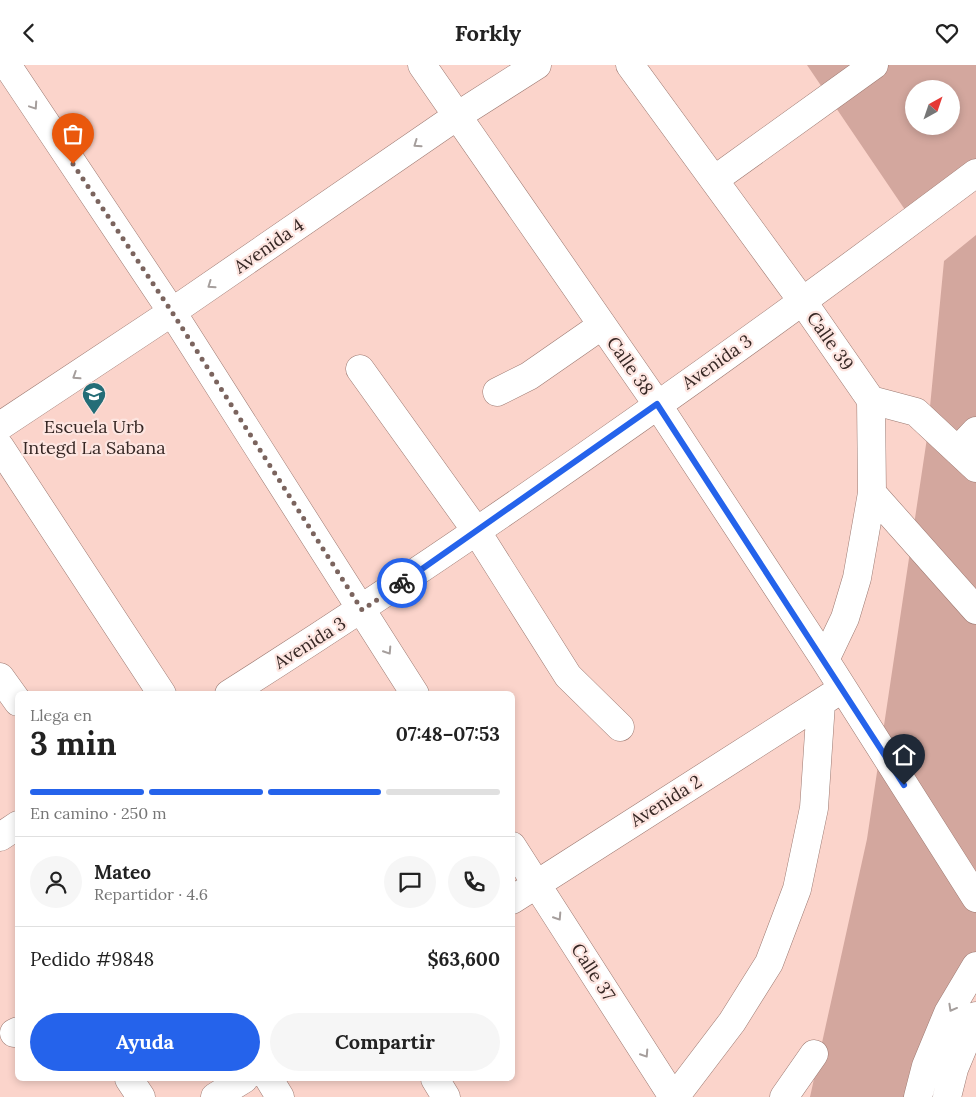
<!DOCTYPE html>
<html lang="es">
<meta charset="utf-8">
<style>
:root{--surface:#fff;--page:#f6f6f6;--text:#222;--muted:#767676;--line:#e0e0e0;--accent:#2563eb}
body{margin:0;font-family:Lora,serif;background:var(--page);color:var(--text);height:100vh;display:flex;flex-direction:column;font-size:19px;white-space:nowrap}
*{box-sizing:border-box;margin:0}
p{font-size:16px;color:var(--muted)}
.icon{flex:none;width:28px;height:28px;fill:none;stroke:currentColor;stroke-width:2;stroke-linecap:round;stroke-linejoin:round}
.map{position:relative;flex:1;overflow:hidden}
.panel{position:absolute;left:15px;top:626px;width:500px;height:390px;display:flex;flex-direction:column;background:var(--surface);border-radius:8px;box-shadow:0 2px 8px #0003}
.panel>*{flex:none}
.needle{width:32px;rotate:40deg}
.buttons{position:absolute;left:905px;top:15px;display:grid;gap:10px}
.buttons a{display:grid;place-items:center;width:55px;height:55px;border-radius:50%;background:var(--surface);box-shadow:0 2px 8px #0003;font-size:25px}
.pin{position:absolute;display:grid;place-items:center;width:42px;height:42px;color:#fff;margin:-51px -21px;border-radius:50% 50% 50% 0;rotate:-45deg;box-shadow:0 0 5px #0007}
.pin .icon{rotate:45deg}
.courier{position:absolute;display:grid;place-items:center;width:50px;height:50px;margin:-25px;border:4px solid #2563eb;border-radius:50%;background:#fff;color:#222;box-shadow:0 1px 6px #0007}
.summary em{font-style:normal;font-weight:700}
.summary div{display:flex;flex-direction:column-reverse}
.summary{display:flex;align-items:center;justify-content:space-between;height:85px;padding:0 15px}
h1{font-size:32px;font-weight:700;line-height:38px}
.bar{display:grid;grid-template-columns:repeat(4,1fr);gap:8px 5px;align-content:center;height:60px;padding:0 15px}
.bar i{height:6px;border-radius:4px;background:var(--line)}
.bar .active{background:var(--accent)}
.bar p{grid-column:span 4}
.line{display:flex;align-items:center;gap:12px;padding:0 15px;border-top:1px solid var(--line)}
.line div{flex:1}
.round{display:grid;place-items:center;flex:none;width:52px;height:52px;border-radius:26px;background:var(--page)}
.primary-button{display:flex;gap:10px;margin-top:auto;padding:10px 15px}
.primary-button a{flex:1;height:58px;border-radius:30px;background:var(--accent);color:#fff;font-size:20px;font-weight:700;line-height:58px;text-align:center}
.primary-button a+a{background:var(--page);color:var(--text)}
header{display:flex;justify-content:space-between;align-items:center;height:65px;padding:0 15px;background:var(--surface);font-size:22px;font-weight:700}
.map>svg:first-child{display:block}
.green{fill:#d3a79e;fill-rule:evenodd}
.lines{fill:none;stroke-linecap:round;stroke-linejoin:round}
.minor-casing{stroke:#9c7971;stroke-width:29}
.major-casing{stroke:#9c7971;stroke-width:29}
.minor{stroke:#fff;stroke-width:28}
.major{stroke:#fff;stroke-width:28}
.oneway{stroke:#a59e9c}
.done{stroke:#7b645e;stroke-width:5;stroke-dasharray:0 9}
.route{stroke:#2563eb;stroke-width:6}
.labels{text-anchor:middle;stroke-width:4.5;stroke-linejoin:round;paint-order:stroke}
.street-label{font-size:18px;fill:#362724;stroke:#fde5e0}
.poi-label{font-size:18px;fill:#362724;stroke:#fde5e0}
</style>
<header><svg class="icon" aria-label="back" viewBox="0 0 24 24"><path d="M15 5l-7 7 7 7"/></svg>Forkly<svg class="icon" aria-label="heart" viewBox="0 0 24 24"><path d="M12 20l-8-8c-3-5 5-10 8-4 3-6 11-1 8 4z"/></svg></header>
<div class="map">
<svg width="976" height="1032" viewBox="0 0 976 1032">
<rect width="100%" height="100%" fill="#fbd4cb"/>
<path class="green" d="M807,0H976V112L916,161ZM914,24H951V61H914Z
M976,170V898L943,945L904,1032H810L867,774L927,373L944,196Z"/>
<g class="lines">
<g class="minor-casing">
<path id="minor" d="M7,0L172,247L415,629
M422,0L657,339L825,595L976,833
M630,0L803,237L871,335L872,428L857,513L845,553L825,595
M714,115L874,0
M360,304L477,467L568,611L620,662
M497,327L529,311L601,261
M871,335L916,347L976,403
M0,361L172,247L457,51L537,0
M0,382L162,629
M958,385L976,366
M872,428L976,545
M0,612L18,637
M229,629C486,466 733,290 976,108
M0,772L18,760
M512,781L673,1032
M512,835L831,631
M14,968L18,966
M129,1014L141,1032
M269,1014L280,1032
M435,1014L446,1032
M215,1032L244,1014
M675,1032L732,957L769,898L797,824L814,743L821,638
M784,1032L814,989"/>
</g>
<g class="major-casing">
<path id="major" d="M918,1032L926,1001L948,948L976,901
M947,1032L954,1004L976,951"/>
</g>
<use href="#minor" class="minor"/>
<use href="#major" class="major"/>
</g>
<defs><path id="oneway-chevron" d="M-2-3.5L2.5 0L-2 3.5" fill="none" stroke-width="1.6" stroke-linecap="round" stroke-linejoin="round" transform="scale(1.25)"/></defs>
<g class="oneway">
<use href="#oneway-chevron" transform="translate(34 41) rotate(56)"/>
<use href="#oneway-chevron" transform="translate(417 79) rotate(145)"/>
<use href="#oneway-chevron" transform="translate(211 220) rotate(145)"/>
<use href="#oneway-chevron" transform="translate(76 311) rotate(147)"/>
<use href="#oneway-chevron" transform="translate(388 586) rotate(57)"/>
<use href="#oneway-chevron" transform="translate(558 852) rotate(57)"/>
<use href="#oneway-chevron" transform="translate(952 943) rotate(119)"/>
<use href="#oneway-chevron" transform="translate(645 989) rotate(57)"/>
</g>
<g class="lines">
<path class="done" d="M73,99L172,247L362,545L402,518"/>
<path class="route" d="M402,518L657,339L904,720"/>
</g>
<defs>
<g id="school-pin" transform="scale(1.25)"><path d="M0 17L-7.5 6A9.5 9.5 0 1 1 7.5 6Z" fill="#246d77" stroke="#fde5e0"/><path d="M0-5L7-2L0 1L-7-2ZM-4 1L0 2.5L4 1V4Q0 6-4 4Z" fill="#fff"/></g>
</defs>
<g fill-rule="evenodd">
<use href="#school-pin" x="94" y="329"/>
</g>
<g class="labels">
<g class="street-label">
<text transform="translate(269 181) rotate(-35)" y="6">Avenida 4</text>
<text transform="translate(830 276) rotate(55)" y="6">Calle 39</text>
<text transform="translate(717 297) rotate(-35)" y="6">Avenida 3</text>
<text transform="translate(630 301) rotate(55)" y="6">Calle 38</text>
<text transform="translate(310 578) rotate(-32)" y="6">Avenida 3</text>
<text transform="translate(666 736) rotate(-32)" y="6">Avenida 2</text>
<text transform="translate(593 907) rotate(57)" y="6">Calle 37</text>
</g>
<g class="poi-label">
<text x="94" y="368">Escuela Urb<tspan x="94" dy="21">Integd La Sabana</tspan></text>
</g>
</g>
</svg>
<div class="buttons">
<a><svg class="needle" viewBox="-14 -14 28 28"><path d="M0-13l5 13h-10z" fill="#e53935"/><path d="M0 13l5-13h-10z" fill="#767676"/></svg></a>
</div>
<div class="pin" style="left:73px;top:99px;background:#ea580c"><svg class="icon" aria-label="bag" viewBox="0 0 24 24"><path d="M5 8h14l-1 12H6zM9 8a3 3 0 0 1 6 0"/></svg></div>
<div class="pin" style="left:904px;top:720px;background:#1f2937"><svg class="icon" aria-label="home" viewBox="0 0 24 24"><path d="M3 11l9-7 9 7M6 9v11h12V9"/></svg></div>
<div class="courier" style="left:402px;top:518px"><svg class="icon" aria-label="bike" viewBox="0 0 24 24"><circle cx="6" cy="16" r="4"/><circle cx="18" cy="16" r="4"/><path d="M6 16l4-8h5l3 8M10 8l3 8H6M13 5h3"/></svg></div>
<section class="panel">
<div class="summary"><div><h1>3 min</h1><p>Llega en</p></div><em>07:48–07:53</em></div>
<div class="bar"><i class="active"></i><i class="active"></i><i class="active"></i><i></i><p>En camino · 250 m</p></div>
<div class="line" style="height:90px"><a class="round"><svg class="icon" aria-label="person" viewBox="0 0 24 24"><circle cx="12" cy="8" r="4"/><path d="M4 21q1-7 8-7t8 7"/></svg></a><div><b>Mateo</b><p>Repartidor · 4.6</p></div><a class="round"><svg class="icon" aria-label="chat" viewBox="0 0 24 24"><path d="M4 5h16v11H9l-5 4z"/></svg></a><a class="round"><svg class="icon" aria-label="phone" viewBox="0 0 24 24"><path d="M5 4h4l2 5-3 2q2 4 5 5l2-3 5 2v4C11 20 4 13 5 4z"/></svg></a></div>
<div class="line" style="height:65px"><div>Pedido #9848</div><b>$63,600</b></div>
<div class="primary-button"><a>Ayuda</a><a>Compartir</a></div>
</section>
</div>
